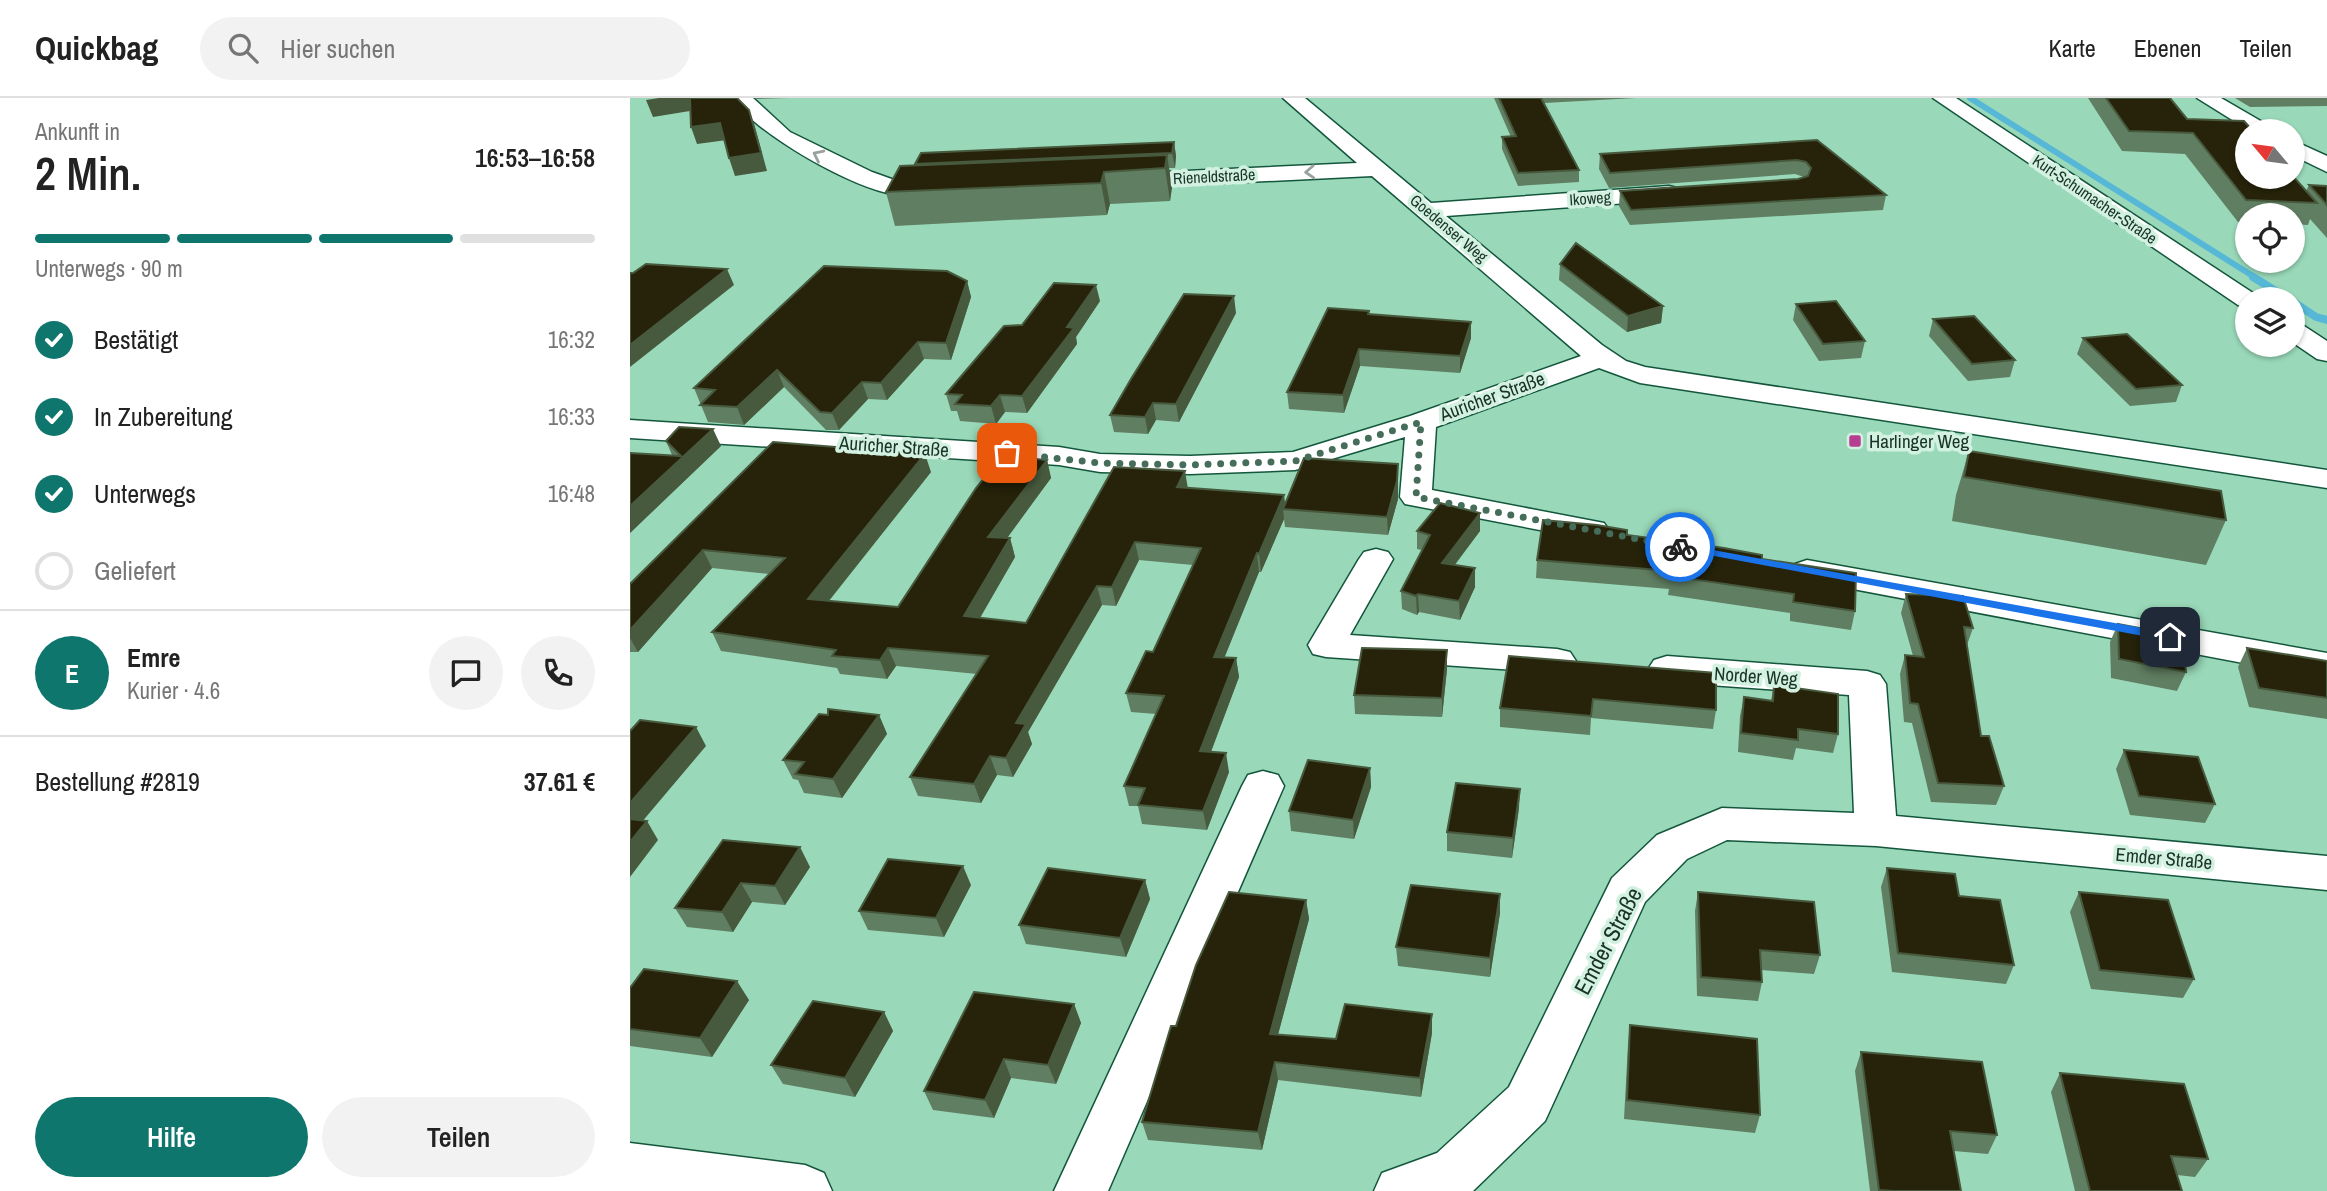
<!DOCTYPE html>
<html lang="de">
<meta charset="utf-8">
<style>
:root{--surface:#fff;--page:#f2f2f2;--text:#222;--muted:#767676;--line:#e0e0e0;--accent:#0f766e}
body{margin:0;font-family:"Archivo Narrow",sans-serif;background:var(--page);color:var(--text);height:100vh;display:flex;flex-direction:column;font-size:26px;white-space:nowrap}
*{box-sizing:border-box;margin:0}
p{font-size:23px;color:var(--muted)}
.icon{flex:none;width:38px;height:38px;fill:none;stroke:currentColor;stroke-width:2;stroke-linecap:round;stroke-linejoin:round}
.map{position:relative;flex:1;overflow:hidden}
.side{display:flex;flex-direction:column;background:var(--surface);width:630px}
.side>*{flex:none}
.needle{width:46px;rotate:299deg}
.tools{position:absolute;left:1605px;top:21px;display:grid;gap:14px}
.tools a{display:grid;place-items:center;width:70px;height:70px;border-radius:50%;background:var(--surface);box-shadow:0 2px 5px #0004;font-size:35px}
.pin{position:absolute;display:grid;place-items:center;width:60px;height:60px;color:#fff;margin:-30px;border-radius:14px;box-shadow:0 4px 10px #0006}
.courier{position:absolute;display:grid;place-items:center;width:70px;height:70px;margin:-35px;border:5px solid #1a73e8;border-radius:50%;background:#fff;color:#222;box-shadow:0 2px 9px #0007}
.headline em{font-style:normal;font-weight:600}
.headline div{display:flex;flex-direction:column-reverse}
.headline{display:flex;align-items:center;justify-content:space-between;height:119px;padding:0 35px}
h1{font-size:46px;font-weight:600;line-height:52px}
.bar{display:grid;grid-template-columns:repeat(4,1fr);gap:10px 7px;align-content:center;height:84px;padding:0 35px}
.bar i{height:9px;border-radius:5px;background:var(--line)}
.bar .selected{background:var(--accent)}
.bar p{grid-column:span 4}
.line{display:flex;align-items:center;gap:18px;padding:0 35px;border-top:2px solid var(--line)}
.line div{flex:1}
.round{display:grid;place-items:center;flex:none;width:74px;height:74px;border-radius:37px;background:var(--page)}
ol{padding:0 35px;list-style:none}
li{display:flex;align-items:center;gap:21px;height:77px}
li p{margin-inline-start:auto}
li .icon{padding:7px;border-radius:50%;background:var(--accent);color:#fff;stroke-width:4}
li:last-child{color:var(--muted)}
li i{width:38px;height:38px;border:4px solid var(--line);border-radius:50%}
.primary-button{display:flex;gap:14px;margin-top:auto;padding:14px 35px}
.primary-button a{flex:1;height:80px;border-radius:42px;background:var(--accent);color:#fff;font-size:28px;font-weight:600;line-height:80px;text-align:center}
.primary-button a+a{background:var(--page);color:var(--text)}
header{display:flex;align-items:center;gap:42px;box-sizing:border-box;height:98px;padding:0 35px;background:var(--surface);border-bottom:2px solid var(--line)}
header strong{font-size:33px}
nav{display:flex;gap:38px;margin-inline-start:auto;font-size:24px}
.search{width:490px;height:63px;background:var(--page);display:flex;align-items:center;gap:18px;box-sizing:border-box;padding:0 24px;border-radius:38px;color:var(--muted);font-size:26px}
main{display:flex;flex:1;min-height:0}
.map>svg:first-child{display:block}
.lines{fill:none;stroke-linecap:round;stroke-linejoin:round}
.stream-far1{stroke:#57b7d7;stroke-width:6}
.stream{stroke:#57b7d7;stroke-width:8}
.minor-casing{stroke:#13563c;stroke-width:3}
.minor{fill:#fff;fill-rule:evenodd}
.wall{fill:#607e62}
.shaded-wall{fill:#485a3e}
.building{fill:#26230a;stroke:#485a3e;stroke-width:2}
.oneway{stroke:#98a39e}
.route{fill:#1a73e8}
.done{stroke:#466d5a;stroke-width:7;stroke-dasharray:0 12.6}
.poi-dot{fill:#b73d91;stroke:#d2f1e1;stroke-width:2.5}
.labels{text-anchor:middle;stroke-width:7;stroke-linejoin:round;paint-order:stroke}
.far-street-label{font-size:16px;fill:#193327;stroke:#d2f1e1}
.street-label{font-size:19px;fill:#193327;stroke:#d2f1e1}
.poi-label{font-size:19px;fill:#193327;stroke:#d2f1e1;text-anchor:start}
.near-street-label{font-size:23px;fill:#193327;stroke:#d2f1e1}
</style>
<header>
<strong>Quickbag</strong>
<div class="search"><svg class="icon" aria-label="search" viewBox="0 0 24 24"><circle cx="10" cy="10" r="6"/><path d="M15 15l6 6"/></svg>Hier suchen</div>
<nav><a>Karte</a><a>Ebenen</a><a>Teilen</a></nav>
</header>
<main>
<section class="side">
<div class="headline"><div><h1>2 Min.</h1><p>Ankunft in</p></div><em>16:53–16:58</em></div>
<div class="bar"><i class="selected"></i><i class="selected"></i><i class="selected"></i><i></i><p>Unterwegs · 90 m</p></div>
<ol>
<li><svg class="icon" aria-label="check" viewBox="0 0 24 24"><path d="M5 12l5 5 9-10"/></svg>Bestätigt<p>16:32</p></li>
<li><svg class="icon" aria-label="check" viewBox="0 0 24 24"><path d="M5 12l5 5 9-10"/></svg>In Zubereitung<p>16:33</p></li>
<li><svg class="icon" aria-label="check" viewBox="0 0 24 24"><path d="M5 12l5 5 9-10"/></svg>Unterwegs<p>16:48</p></li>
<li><i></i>Geliefert</li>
</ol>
<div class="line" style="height:126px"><b class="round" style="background:var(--accent);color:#fff">E</b><div><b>Emre</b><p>Kurier · 4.6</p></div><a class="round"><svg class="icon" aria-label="chat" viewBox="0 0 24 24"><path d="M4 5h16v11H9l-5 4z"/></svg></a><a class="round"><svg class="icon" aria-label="phone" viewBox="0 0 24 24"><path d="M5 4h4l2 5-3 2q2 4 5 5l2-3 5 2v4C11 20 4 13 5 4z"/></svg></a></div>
<div class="line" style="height:91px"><div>Bestellung #2819</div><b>37.61 €</b></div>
<div class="primary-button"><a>Hilfe</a><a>Teilen</a></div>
</section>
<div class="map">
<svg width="1697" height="1093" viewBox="0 0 1697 1093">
<rect width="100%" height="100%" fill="#99d9b9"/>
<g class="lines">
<path class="stream-far1" d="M1340,0L1626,180"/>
<path class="stream" d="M1623,179L1659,201
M1662,203L1686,219L1697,222"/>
<g class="minor-casing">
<path id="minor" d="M101,0H123L160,34L242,74L270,84L315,86L318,91L315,96C301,99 281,100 267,97C223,91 127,36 101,0Z
M653,0H675L801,105L1039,88L1047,90L1050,95L1047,100L1039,102L816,118L972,247L996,263L1015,269L1697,372V390L1010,285L969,270L806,329L802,392L974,425L979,432L974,439L962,442L775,406L770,399L775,339L665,372L560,376L470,374L429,367L0,340V322L429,349L470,356L560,358L663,354L780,318L951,258L742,78L491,90L483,88L480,83L483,78L491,76L727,65Z
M1303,0H1326L1626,197L1629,201H1617V210L1608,207Z
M1567,0H1591L1641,29L1644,33H1620Z
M1662,42L1697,58V74L1662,57Z
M1662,224L1671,226L1697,243V263L1687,261L1662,244Z
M746,451L758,454L763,461L720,537L927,551L940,554L946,563L940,572L927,575L696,559L683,556L678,547L729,461L734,454Z
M1177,462L1697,555V581L1165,480L1160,473L1165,466Z
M1037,558L1237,573L1250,577L1256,586L1266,718L1697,758V792L1246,748L1097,742L1057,761L1015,804L915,1023L843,1093H744L752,1075L807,1055L879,989L982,780L1027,737L1092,710L1224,715L1219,597L1037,584L1024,580L1018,571L1024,562Z
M633,673L648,677L654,688L478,1093H424L612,688L618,677Z
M0,1045L175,1067L194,1075L202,1093H0Z"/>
</g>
<use href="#minor" class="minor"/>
</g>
<path class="wall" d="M126,0H159L127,1Z
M864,0H1006L914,5L949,72V84L888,88L872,51V39H881Z
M1458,0H1540L1557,21L1676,93L1679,87L1697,88V140L1680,121L1678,127L1662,126V117H1617V124H1608L1555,56L1492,53Z
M1605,0H1697V8L1620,9Z
M1187,42L1256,97L1253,112L1000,127L989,108L990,93L1168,81L1174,79L1165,76L979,90L969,71L970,56Z
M544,44L546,58L545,70H539L542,89L540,103L480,106L477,117L265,128L256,94L285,67V66Z
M930,166L1033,208L1031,225L997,234L929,182Z
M337,183L341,199L321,262L294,261L257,302L238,301L209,332H196L154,289L114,327L78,324L64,290Z
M470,203L446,239L447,246L397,315L375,314L366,326L330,323L327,313H321L316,296L392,227Z
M1166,206L1235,243L1231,260L1189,263L1163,222Z
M739,213L740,217L841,240L830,275L730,268L714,315L659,311L657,294Z
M606,215L549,324L526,322L518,336L484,334L480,317Z
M1303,221L1385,262L1380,279L1338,283L1299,238Z
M1453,240L1552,287L1546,304L1500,308L1447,256Z
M36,343L91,348L0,435L42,357Z
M143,344L301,374L199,503L268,509L417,362L421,380L376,440H380L385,459L350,520L396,525L558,390L655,406L768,366V401L758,437L655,429L654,421L631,474H629L594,560H606L609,579L581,654L599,674L577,732L512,726L508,708H499L494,688L526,616L501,614L496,595L523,554L563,467L509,462L486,508L472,507L398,634L402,646L383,679L367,677L351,705L288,698L280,679L347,576L266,568L257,581L210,576L207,570L91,553L82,534L139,476L82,470L8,554H0V486Z
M1339,353L1596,422L1576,467L1322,423L1326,397Z
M850,415V433L825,467L845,489L830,522L789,514L787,517L772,511L771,493L792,452L787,451V433Z
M997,437L1132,461L1225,513L1221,532L1160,523V515L1038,497L1039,491L906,480L907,462Z
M1276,496L1343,530L1337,547L1351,638L1374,688L1366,707L1301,704L1282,625L1274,624L1270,576L1275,557L1283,558L1271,515Z
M1488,526L1556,574L1547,593L1481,580L1480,544Z
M1617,550L1697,563V621L1619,609L1608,569Z
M879,558L1086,612L1083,631L961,620L960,637L870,629V610Z
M817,571L812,619L725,616L724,597Z
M1144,587L1208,636L1203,655L1166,650L1163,662L1108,654L1110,618L1114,599L1141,603Z
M198,617H249L257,636L212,700L174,695L168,682L163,681L153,662Z
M1494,652L1585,706L1575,725L1500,717L1486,671Z
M740,670L741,689L724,741L661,733L659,713Z
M889,710L882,760L817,753V734Z
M93,742L180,769L155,807L122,804L103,834L57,829L45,810Z
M1257,770L1329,798L1384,867L1376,886L1262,874L1251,789Z
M515,782L520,801L496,859L396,846L389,827Z
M341,787L314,839L238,832L229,813Z
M1068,794L1190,857L1184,876L1131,872L1132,884L1128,903L1067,898L1065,813Z
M1449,794L1564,881L1553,900L1461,891L1440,814Z
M870,796V815L860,879L768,868L766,849Z
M676,802L679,821L648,937L706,941L802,916V935L791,999L648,982L632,1052L518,1042L512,1024L546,928Z
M0,890L119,902L82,959L0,948Z
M444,906L451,925L426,986L381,980L364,1020L303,1012L294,993Z
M254,914L263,933L225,999L153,986L141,967Z
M1000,927L1130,1017L1125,1035L994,1021L998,946Z
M1231,954L1367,1037L1358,1056L1324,1053L1331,1093H1240L1225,973Z
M1430,975L1578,1061L1565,1079L1547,1077L1552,1093H1445L1421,994Z"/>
<path class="shaded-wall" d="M29,0H61L66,12L23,19L16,2Z
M119,12L125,29L137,73L105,78L99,60Z
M90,25L97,42L67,46L61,29Z
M544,44L546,58L545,70L542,55Z
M537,57L542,89L540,103L535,70Z
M474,74L480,106L477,117L471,85Z
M97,171L104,187L0,269V247Z
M337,183L341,199L321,262L316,245Z
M466,187L470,203L446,239L447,246L397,315L392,298L437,229Z
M604,198L606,215L549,324L546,306Z
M1033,208L1031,225L997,234L998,218Z
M841,224V240L830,275V258Z
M288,244L294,261L257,302L251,285Z
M729,251L730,268L714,315L713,297Z
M147,272L154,289L114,327L107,309Z
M232,284L238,301L209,332L202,315Z
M370,297L375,314L366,326L361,308Z
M523,305L526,322L518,336L515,319Z
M83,331L91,348L0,435V408Z
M295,356L301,374L185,520L178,501Z
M417,362L421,380L364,458L358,439Z
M768,366V401L758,437L757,419Z
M555,373L558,391L547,389Z
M654,397L656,411H653L654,421L631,474L629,456Z
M850,415V433L812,483V465Z
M380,440L385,459L340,537L334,518Z
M505,444L509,462L486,508L482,489Z
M73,452L82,470L8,554L0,540V532Z
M627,455L629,474L587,578L584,559Z
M845,470V489L830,522L829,503Z
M467,488L472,507L398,634L402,646L383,679L376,660L386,625Z
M788,496L789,514L787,517L786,498Z
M258,550L266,568L257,581L250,562Z
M817,552V571L812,619V600Z
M606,560L609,579L574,672L570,653Z
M249,617L257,636L212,700L203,681Z
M66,629L76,648L0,738V705Z
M596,655L599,674L577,732L573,713Z
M360,658L367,677L351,705L344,686Z
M740,670L741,689L724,741L723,722Z
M890,691L889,710L882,760L883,740Z
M17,723L28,742L0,779V744Z
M170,749L180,769L155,807L145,788Z
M333,768L341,787L314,839L306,820Z
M515,782L520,801L496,859L490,840Z
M111,785L122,804L103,834L92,814Z
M870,796V815L860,879V860Z
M676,802L679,821L643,955L640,936Z
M107,883L119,902L82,959L70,940Z
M444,906L451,925L426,986L418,967Z
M254,914L263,933L225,999L215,980Z
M802,916V935L791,999L790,980Z
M374,961L381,980L364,1020L355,1002Z
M645,964L648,982L632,1052L628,1034Z"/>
<path class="building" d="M60,0H107L119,12L131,55L99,60L90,25L61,29Z
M869,0H911L949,72L888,75L872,39L886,38Z
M1476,0H1540L1557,21L1614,23L1623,33H1617V79H1662V77L1687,105L1616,102L1563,35L1499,33Z
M1187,42L1256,97L1001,112L990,93L1168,81L1178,78L1181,70L1176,64L1167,62L980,75L970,56Z
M544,44L542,55L285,66L291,55Z
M537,57L535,70L474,74L471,85L256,94L270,68Z
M1679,87L1697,88V107Z
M946,145L1033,208L998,218L930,166Z
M16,166L97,171L0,247V175H3Z
M194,168L317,173L337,183L316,245L288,244L251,285L232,284L202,315L190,314L147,272L107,309L70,307L85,292L64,290Z
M424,185L466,187L437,229L444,230L392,298L370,297L361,308L325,306L332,297L316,296L374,228L392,227Z
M554,196L604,198L546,306L523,305L515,319L480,317L501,281Z
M1206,203L1235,243L1193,246L1166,206Z
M698,210L739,213L738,216L841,224L830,258L729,251L713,297L657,294Z
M1344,218L1385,262L1342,266L1303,221Z
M1497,236L1552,287L1506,291L1453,240Z
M49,329L83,331L0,408V355L51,358L36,343Z
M143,344L295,356L178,501L268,509L346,390L372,358L417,362L358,439L380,440L334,518L396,525L484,369L555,373L547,389L654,397L629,456L627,455L584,559L606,560L570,653L596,655L573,713L508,707L515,690L494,688L534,598L496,595L516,553L523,554L571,450L505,444L482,489L467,488L386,625L396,626L376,660L360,658L344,686L280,679L358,558L258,550L250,562L202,558L206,552L82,534L155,460L73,452L0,532V486Z
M1339,353L1591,393L1596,422L1334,379Z
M674,360L768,366L767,383L757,419L653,411Z
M810,405L850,415L812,465L845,470L829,503L788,496L786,498L771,493L800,437L787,433Z
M913,422L967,427L997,432V437L1094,450L1132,457V461L1226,475L1225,513L1163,504L1164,496L1040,478L1041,473L907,462Z
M1276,496L1333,498L1343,530L1334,529L1351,638H1359L1374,688L1308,685L1288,606L1280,605L1275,557L1294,559Z
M1488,526L1552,538L1556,574L1489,561Z
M732,550L817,552L812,600L724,597Z
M1617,550L1697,563V600L1629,590Z
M879,558L1086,575V612L963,601L961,618L870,610Z
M1144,587L1208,596V636L1168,631V642L1111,635L1114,599L1143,603Z
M198,611L249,617L203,681L165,676L174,664L153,662L189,616L198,617Z
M10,622L66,629L0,705V633Z
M1494,652L1568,659L1585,706L1509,698Z
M678,662L740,670L723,722L659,713Z
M826,685L890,691L883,740L817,734Z
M0,721L17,723L0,744Z
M93,742L170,749L145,788L111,785L92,814L45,810Z
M258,761L333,768L306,820L229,813Z
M418,770L515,782L490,840L389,827Z
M1257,770L1325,776L1329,798L1370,802L1384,867L1268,855Z
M781,787L870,796L860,860L766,849Z
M599,794L676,802L640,936L706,941L715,906L802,916L790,980L645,964L628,1034L512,1024L541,928H546L566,867Z
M1068,794L1184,804L1190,857L1130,852L1132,884L1071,879Z
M1449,794L1538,802L1564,881L1470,872Z
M14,871L107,883L70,940L0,931V890Z
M344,894L444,906L418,967L374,961L355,1002L294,993Z
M183,903L254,914L215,980L141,967Z
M1000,927L1127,941L1130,1017L997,1002Z
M1231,954L1352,964L1367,1037L1320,1033L1331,1093H1263L1249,1092Z
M1430,975L1554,986L1578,1061L1541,1058L1552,1093H1460Z"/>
<defs><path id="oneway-chevron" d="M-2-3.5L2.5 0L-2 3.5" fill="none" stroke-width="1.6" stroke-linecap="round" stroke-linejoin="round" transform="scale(1.75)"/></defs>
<g class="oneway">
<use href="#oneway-chevron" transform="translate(188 57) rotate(-154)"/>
<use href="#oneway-chevron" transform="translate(680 74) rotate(177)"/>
</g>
<path class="route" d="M1050,446L1540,535L1545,539L1540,543L1047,451L1045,449Z"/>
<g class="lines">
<path class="done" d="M377,355L470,365L559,367L665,363L791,324L786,399L1050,449"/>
</g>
<rect class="poi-dot" x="1218" y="336" width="14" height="14" rx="3.5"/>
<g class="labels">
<g class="far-street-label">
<text transform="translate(584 78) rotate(-3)" y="6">Rieneldstraße</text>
<text transform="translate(960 100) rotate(-4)" y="6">Ikoweg</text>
<text transform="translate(1465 101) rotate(34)" y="6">Kurt-Schumacher-Straße</text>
<text transform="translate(819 130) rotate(40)" y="6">Goedenser Weg</text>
</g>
<g class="street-label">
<text transform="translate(862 298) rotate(-20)" y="7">Auricher Straße</text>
<text transform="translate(264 348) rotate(4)" y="7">Auricher Straße</text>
<text transform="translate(1126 578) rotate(4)" y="7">Norder Weg</text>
<text transform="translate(1534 760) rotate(5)" y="7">Emder Straße</text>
</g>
<g class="poi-label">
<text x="1239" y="350">Harlinger Weg</text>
</g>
<g class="near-street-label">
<text transform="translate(978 843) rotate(-62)" y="8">Emder Straße</text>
</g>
</g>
</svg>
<div class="tools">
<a><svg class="needle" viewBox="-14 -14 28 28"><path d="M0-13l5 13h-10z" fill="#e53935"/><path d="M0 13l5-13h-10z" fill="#767676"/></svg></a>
<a><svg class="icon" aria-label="locate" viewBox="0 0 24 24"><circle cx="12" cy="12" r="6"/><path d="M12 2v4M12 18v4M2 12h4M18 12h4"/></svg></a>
<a><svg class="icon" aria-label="layers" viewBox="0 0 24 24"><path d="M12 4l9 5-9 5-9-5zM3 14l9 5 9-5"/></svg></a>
</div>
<div class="pin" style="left:377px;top:355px;background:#ea580c"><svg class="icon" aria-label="bag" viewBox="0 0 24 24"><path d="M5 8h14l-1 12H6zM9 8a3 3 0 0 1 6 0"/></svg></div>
<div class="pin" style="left:1540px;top:539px;background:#1f2937"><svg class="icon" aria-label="home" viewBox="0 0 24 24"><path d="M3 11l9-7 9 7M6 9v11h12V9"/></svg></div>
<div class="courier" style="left:1050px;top:449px"><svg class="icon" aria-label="bike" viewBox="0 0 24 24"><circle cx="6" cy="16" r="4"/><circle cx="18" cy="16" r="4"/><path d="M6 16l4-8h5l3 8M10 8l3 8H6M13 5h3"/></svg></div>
</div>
</main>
